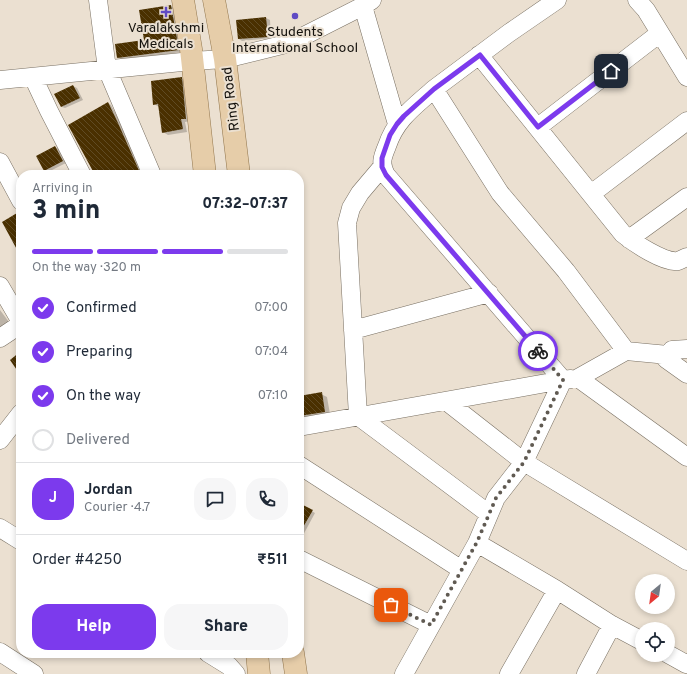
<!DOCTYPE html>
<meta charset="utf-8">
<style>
:root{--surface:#fff;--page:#f6f6f7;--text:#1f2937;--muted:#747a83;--line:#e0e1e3;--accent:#7c3aed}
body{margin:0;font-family:Overpass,sans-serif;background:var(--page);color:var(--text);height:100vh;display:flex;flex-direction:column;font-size:15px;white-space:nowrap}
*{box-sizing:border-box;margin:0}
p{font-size:13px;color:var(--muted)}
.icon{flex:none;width:22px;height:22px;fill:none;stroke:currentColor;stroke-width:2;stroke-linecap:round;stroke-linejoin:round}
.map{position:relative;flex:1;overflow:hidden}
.drawer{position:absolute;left:16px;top:170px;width:288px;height:488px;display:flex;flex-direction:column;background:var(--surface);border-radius:16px;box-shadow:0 2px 6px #0003}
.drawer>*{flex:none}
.needle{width:26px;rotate:209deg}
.controls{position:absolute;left:635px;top:574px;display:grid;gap:8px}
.controls a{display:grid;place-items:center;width:40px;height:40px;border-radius:50%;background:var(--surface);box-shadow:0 2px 6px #0003;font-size:20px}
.pin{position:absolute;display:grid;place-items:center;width:34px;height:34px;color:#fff;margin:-17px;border-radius:8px;box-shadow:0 2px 6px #0006}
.courier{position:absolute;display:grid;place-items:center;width:40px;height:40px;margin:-20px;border:3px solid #7c3aed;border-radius:50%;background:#fff;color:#222;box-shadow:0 1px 5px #0007}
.summary em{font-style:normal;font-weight:800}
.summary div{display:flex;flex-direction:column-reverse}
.summary{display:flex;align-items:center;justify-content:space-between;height:68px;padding:0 16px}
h1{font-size:26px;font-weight:800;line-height:30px}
.bar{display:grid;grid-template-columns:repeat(4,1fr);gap:6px 4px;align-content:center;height:48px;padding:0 16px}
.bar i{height:5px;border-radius:3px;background:var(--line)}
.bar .current{background:var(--accent)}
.bar p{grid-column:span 4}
.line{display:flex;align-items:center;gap:10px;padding:0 16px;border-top:1px solid var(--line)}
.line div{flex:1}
.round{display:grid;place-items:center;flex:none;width:42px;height:42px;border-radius:16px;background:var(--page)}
ol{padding:0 16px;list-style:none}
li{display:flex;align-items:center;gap:12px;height:44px}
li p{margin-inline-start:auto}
li .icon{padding:4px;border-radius:50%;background:var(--accent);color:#fff;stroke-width:4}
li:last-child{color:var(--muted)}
li i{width:22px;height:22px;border:2px solid var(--line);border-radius:50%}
.action{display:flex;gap:8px;margin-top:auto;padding:8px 16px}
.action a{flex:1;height:46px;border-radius:16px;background:var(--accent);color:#fff;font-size:16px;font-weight:800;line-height:46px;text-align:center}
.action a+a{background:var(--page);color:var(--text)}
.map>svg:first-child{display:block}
.shadow{fill:#0003}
.building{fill:url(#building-back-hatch)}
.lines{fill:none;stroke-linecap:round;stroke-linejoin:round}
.minor-casing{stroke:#797063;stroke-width:19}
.major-casing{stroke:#92764d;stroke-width:23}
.minor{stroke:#fff;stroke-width:18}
.major{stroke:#e6cda9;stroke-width:22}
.done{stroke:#605a52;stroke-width:4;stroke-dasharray:0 7.2}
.route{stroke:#7c3aed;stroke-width:5}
.poi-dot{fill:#604bc4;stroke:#ebe0d1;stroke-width:1.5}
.labels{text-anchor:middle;stroke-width:4;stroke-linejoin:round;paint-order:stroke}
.poi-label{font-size:14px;fill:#15120d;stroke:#ebe0d1}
.street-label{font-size:14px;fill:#15120d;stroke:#ebe0d1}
</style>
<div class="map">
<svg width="687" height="674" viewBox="0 0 687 674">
<defs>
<pattern id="building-back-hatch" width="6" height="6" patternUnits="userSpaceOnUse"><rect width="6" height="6" fill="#4a3000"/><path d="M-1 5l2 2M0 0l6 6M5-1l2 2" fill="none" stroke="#604b24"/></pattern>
</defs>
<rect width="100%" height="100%" fill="#ebe0d1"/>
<path class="shadow" d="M170,6L175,8L182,52L122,60L118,57L145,40Z
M266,18L270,20L271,38L242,41L239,39Z
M181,78L186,81L190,121L185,122L187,132L168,135L163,132L159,107L154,104Z
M73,86L77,88L83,100L65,108L62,107Z
M108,103L111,105L122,126L143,175H96Z
M55,147L59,149L66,163L48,172L45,170Z
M0,310L9,322L0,328Z
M321,394L327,397L330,414L299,421V397Z
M299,504L315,513L301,539L299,538Z"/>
<path class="building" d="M171,5L179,50L117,58L115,44L144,40L139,10Z
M266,17L268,37L238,39L236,20Z
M182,77L186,119H181L183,129L162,133L158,104L153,105L151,81Z
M73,85L80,98L61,107L54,94Z
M108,102L118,123L141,175H95L68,125Z
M55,146L63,161L44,171L36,156Z
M17,213L21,221V257L2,222Z
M21,351V376L10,360Z
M322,392L325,412L299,416V396Z
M299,503L313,510L299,534Z"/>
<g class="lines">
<g class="minor-casing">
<path id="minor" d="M98,0L107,69L152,175
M557,0L509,33L434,89L500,193L566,271L626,351
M637,0L646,10L687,77
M363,6L397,124
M479,55L623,234C634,243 664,263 678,261C681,260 684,258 687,257
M33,77L49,111L82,175
M0,80L192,61L225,59L290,43L363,6L372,0
M434,89C414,107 396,119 387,146C382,158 380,163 386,175L563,380
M538,127L660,33
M0,162L21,201
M382,167L360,193L351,208L347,223L358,416L489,514
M591,194L687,121
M629,239L687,197
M0,286L21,322
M353,330L489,293
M0,338L21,324
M687,349L672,350L666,359L687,374
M668,355L626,351L578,378L687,457
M446,401L524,462L687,561
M299,427L563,380
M0,440L21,413
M299,465L462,570
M0,528L21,541
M477,543L496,498L524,462L563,380L571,379
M299,559L431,625
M0,652L34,674
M208,653L229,666L236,674
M668,654L686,664L687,663
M404,674L477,543L557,590L612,625L642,641
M509,674L557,590
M586,674L612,625"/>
</g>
<g class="major-casing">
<path id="major" d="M183,0L191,49L205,175
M214,0L225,59L239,175
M257,653L259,674
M293,653L296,674"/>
</g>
<use href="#minor" class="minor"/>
<use href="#major" class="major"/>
</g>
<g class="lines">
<path class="done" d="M391,605L431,625L477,542L496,498L524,462L563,380L538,351"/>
<path class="route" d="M538,351L386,175L382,167V158L390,135L397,124L404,116L434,89L480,55L538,127L611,71"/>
</g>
<g class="poi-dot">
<path d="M164 6h4v4h4v4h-4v4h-4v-4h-4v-4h4z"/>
<circle cx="295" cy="16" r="4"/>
</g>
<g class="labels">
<g class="poi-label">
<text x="166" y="32">Varalakshmi<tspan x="166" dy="16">Medicals</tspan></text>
<text x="295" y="36">Students<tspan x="295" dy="16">International School</tspan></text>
</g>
<g class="street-label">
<text transform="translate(230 99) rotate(-97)" y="5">Ring Road</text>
</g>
</g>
</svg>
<div class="controls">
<a><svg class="needle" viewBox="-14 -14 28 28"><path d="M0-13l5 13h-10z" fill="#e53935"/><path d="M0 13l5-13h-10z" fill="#747a83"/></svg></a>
<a><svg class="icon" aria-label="locate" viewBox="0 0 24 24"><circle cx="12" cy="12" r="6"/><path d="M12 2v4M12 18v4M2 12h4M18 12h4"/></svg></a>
</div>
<div class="pin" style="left:391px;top:605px;background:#ea580c"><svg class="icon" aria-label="bag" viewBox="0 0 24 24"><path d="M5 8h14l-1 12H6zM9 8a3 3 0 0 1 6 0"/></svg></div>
<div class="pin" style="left:611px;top:71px;background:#1f2937"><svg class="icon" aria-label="home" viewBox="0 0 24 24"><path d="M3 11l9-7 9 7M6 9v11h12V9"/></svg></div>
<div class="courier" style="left:538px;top:351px"><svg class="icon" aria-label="bike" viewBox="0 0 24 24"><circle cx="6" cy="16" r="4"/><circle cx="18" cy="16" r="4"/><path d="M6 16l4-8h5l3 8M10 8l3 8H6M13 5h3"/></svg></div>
<section class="drawer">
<div class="summary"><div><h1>3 min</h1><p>Arriving in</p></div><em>07:32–07:37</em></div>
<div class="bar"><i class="current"></i><i class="current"></i><i class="current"></i><i></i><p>On the way · 320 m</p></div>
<ol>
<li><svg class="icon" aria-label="check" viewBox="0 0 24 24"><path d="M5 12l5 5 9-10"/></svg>Confirmed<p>07:00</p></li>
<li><svg class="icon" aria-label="check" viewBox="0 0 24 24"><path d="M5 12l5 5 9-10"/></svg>Preparing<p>07:04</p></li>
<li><svg class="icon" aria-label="check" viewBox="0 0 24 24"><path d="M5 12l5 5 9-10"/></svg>On the way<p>07:10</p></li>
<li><i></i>Delivered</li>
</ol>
<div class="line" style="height:72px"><b class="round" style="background:var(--accent);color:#fff">J</b><div><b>Jordan</b><p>Courier · 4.7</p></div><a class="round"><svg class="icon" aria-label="chat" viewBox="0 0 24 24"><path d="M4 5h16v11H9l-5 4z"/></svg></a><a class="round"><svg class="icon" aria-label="phone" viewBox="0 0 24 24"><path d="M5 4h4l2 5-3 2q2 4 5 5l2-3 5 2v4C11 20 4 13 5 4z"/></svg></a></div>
<div class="line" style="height:52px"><div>Order #4250</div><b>₹511</b></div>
<div class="action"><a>Help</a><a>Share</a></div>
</section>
</div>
